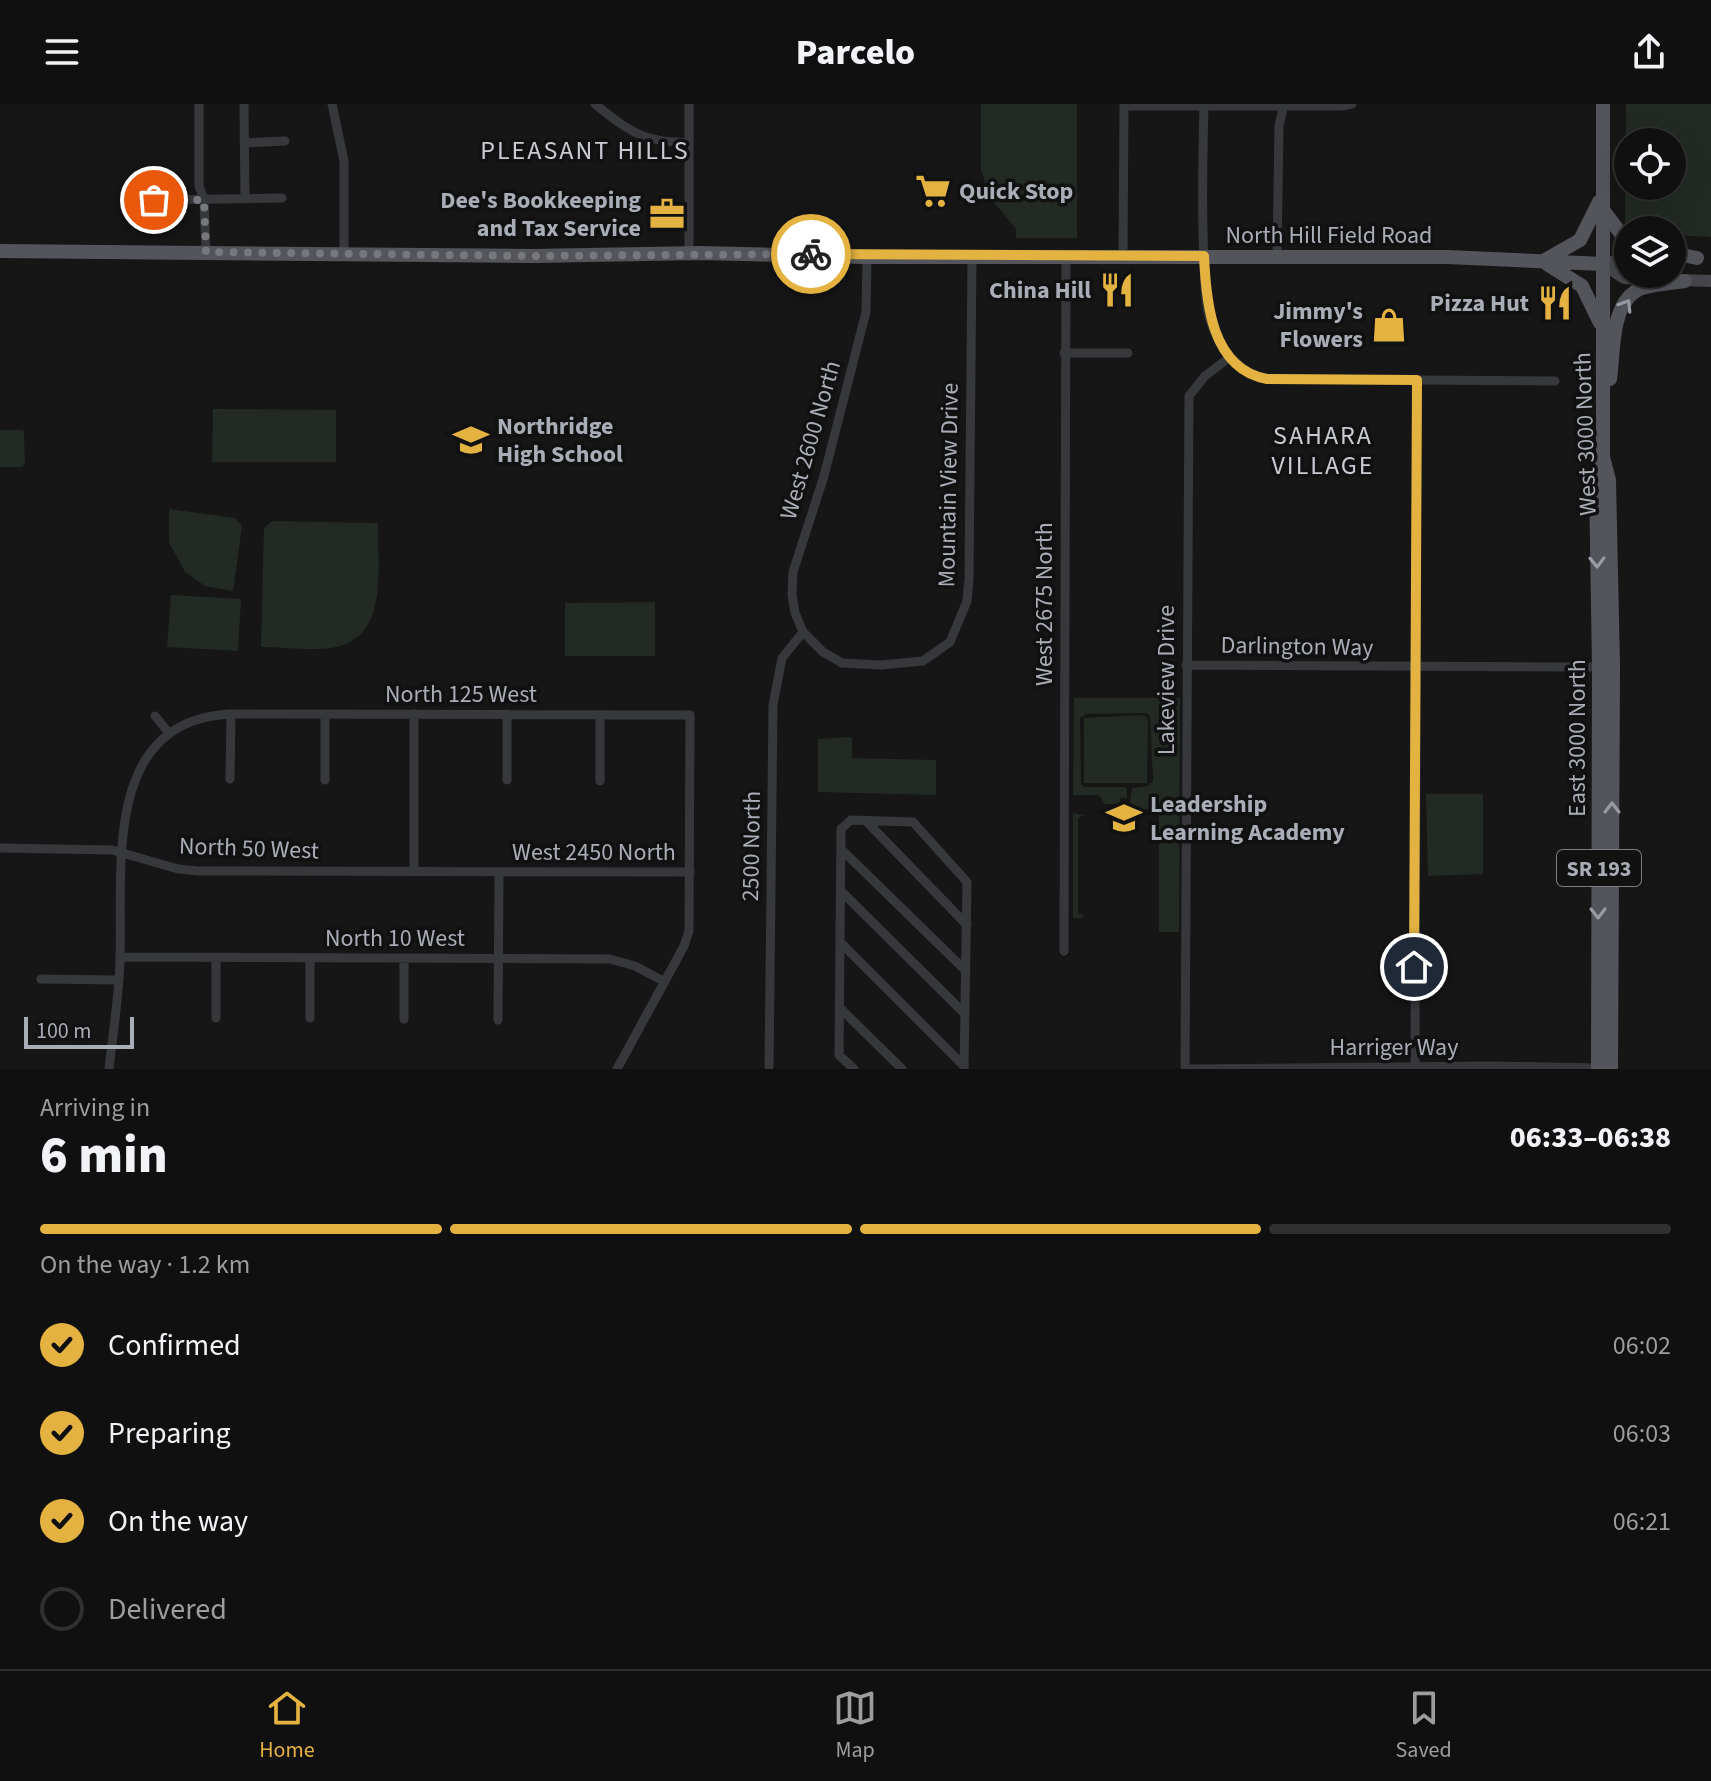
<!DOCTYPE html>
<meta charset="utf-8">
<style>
:root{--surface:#101011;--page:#19191a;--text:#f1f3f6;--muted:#9c9d9f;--line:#303031;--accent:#e4b241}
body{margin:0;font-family:"Source Sans 3",sans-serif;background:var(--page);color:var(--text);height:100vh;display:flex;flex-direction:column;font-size:30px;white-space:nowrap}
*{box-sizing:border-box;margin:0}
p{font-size:26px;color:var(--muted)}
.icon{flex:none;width:44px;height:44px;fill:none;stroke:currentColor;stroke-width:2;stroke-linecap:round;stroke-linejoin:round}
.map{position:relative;height:965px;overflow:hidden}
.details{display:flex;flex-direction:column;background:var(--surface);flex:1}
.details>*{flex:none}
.tools{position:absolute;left:1614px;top:24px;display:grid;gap:16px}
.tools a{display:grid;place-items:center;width:72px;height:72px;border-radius:50%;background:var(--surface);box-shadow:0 8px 32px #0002,0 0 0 2px var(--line);font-size:40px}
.scale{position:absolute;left:24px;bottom:20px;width:110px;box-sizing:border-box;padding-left:8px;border:4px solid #a9adb6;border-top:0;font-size:22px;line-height:28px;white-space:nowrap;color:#a9adb6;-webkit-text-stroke:6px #111112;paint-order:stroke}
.pin{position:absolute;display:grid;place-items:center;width:68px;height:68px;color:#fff;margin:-34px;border:4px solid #fff;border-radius:50%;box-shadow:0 2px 8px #0007}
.courier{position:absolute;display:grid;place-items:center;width:80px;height:80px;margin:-40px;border:6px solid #e4b241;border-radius:50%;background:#fff;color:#222;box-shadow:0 2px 10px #0007}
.headline em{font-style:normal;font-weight:800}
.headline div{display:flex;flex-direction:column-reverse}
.headline{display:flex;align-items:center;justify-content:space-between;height:136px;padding:0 40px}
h1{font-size:52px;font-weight:800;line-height:60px}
.bar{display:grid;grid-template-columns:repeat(4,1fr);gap:12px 8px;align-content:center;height:96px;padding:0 40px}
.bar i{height:10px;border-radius:6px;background:var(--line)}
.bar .active{background:var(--accent)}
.bar p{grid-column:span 4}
ol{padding:0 40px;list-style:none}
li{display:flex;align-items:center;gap:24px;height:88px}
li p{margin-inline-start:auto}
li .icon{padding:8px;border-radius:50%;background:var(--accent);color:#111;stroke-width:4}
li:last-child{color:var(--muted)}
li i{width:44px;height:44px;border:4px solid var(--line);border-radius:50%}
header{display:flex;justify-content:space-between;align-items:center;height:104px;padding:0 40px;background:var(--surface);font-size:36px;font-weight:800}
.tabs{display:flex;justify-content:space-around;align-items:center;height:112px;border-top:2px solid var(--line);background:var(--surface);font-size:22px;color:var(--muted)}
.tabs a{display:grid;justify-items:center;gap:4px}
.tabs .active{color:var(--accent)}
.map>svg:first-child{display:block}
.green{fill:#222a23;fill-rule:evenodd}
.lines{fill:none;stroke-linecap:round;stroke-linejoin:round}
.minor{stroke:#37383c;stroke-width:9}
.secondary{stroke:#45474c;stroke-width:12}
.primary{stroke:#53555b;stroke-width:14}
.oneway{stroke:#989ba4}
.done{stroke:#76787e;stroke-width:8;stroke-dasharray:0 14.4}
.route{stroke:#e4b241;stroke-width:10}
.labels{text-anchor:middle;stroke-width:7;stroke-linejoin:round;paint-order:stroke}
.shield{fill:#111112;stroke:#7b7e85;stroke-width:2}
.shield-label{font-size:22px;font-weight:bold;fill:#a9adb6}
.poi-label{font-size:24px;font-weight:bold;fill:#a9adb6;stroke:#111112;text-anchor:end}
.street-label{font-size:24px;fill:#a9adb6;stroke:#111112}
.neighbourhood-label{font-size:26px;letter-spacing:2px;fill:#c9ccd3;stroke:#111112}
</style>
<header><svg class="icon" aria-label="menu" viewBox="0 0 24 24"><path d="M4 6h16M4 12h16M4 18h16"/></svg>Parcelo<svg class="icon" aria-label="share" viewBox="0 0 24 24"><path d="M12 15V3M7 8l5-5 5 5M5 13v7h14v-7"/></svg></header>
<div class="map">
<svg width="1711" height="965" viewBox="0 0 1711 965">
<rect width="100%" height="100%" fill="#161617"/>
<path class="green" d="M981,0H1077V134H1016V125L992,96L981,66Z
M1626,0H1711V133L1672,131V126L1625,127ZM1628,38H1672V82H1628Z
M213,305L336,306V358H212Z
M0,326H23L24,329L25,360L22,363H0Z
M169,405L235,414L242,422L233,487L205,482L185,468L169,438Z
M272,417L378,419C377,460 390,532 336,543C313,548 285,543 261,543L264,424Z
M171,491L241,495L238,547L167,543Z
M655,498V552H565V499Z
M1074,594H1180L1179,828H1159V709H1162V703L1159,702L1158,694V705H1129L1132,684L1148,682L1153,677L1150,612L1146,609L1086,610L1080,614L1081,680L1085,683H1124L1127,685V694H1120V700H1104L1099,691H1073Z
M1144,611L1148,615L1147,679H1084V614Z
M850,633L852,635V654L936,656V691L818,688V635Z
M1426,690H1483V770L1428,772Z
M1073,709L1084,711L1078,714V810L1084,811L1083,814H1073Z"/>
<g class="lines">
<path class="minor" d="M199,0V82L204,96L206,148
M244,0L245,94
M332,0L344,57V150
M595,0C627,26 645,40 689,38
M689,0V150
M1204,0C1203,51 1201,103 1204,154C1205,177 1204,200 1212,222C1221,246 1241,270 1267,275L1555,277
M1124,2H1342L1352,0
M244,39L285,37
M154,96L282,94
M867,153L866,208L824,372L793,468L792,491L795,509L803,528L823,548L842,559L881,561L923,557L950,538L967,497L969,474L972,152
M1123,153L1124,0
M1277,153L1279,22L1284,0
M1064,249H1128
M1186,561L1599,563
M507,610V676
M325,611V676
M155,612L169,629
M230,675L231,610
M600,677V611
M866,717L967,821
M0,744L112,746L178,765L198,767L690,768
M841,745L966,867
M414,767V610
M841,787L965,910
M840,838L964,962
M1064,847L1066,153
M120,853L610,855L635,862L665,878
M216,854V914
M310,854V914
M41,875L119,876
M839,903L902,965
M404,915V854
M498,916L499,768
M109,965C113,928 119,892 120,856C123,765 101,616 231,610L690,611L689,827L684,842L617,965
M769,965L773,601L782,554L803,528
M854,965L839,951L841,725L851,716L913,718L967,778L964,965
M1185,965L1189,292L1205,272L1230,253
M1190,965L1491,962L1598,964
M1415,965L1417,276"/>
<path class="secondary" d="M1603,160L1624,174L1711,177
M1603,160L1628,154"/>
<path class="primary" d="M1603,0V353L1609,376L1613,562L1611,965
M1603,106L1628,139
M0,147L533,152L700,149L867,153H1447L1603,160
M1672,149L1697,154
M1545,156L1580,136L1599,98
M1547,160L1582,182L1600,219
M1610,275C1614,248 1610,196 1642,184C1655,180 1671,179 1685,177
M1598,965L1599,563L1596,376L1603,354"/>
</g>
<defs><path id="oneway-chevron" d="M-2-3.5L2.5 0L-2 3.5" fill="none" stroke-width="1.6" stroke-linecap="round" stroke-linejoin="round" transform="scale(2)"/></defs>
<g class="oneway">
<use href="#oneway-chevron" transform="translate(1626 201) rotate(-58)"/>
<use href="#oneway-chevron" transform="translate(1597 458) rotate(89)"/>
<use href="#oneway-chevron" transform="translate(1612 704) rotate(-90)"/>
<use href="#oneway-chevron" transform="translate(1598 809) rotate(90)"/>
</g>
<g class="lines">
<path class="done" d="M154,96H204L206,148L533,152L811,150"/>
<path class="route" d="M811,150L1204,152C1206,197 1211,265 1267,275L1417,276L1414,863"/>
</g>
<defs>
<g id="supermarket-bare" transform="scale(2.76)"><path d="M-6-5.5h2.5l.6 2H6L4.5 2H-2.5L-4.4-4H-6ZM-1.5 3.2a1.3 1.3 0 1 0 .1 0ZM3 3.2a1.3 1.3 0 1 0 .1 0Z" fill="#e4b241" stroke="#111112" stroke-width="2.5" paint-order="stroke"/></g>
<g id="office-bare" transform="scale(2.76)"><path d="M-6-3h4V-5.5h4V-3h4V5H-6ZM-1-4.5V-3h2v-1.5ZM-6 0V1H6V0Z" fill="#e4b241" stroke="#111112" stroke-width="2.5" paint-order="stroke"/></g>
<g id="restaurant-bare" transform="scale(2.76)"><path d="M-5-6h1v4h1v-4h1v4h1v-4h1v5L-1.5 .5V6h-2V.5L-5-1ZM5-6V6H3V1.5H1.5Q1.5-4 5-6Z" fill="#e4b241" stroke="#111112" stroke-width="2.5" paint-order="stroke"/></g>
<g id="shop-bare" transform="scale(2.76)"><path d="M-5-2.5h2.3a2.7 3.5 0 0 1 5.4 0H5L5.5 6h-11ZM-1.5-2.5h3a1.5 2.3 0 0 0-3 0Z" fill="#e4b241" stroke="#111112" stroke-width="2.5" paint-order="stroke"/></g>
<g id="school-bare" transform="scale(2.76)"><path d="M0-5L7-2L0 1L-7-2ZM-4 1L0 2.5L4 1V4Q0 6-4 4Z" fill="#e4b241" stroke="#111112" stroke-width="2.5" paint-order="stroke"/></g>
</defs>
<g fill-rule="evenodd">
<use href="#supermarket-bare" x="933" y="87"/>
<use href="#office-bare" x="667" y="110"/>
<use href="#restaurant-bare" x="1117" y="186"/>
<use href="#restaurant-bare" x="1555" y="199"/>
<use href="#shop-bare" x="1389" y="221"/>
<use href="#school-bare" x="471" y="336"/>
<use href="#school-bare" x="1124" y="714"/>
</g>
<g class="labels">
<rect class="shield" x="1557" y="746" width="84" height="36" rx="6"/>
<g class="shield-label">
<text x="1599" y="772">SR 193</text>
</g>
<g class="poi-label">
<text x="959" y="95" text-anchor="start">Quick Stop</text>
<text x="641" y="104">Dee's Bookkeeping<tspan x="641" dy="28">and Tax Service</tspan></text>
<text x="1091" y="194">China Hill</text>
<text x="1529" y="207">Pizza Hut</text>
<text x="1363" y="215">Jimmy's<tspan x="1363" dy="28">Flowers</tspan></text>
<text x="497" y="330" text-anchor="start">Northridge<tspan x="497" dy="28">High School</tspan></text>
<text x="1150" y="708" text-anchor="start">Leadership<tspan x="1150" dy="28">Learning Academy</tspan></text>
</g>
<g class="street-label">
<text x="1329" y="139">North Hill Field Road</text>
<text transform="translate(1585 330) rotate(-92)" y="8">West 3000 North</text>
<text transform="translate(810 336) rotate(-74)" y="8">West 2600 North</text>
<text transform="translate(948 381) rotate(-89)" y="8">Mountain View Drive</text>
<text transform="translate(1044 500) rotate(-90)" y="8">West 2675 North</text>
<text transform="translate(1297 542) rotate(1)" y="8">Darlington Way</text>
<text transform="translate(1166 576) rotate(-90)" y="8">Lakeview Drive</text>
<text x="461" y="598">North 125 West</text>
<text transform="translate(1577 634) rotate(-90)" y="8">East 3000 North</text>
<text transform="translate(751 742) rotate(-89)" y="8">2500 North</text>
<text transform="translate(249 744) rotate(2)" y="8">North 50 West</text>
<text x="594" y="756">West 2450 North</text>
<text x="395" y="842">North 10 West</text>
<text x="1394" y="951">Harriger Way</text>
</g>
<g class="neighbourhood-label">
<text x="585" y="55">PLEASANT HILLS</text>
<text x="1323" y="340">SAHARA<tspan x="1323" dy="30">VILLAGE</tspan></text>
</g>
</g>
</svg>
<div class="tools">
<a><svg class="icon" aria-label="locate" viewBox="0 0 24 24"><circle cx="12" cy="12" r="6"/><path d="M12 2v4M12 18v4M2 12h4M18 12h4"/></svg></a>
<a><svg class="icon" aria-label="layers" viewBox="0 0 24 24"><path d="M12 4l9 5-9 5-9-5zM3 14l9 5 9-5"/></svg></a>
</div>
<div class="scale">100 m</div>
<div class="pin" style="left:154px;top:96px;background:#ea580c"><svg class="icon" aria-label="bag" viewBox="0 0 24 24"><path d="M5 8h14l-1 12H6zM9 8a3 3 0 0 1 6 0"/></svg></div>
<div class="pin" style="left:1414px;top:863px;background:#1f2937"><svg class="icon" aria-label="home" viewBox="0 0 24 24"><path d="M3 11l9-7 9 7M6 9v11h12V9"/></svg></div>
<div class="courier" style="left:811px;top:150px"><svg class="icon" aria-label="bike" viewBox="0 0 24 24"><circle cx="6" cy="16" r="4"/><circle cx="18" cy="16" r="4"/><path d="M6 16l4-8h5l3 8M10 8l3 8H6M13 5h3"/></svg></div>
</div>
<section class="details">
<div class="headline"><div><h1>6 min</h1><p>Arriving in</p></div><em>06:33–06:38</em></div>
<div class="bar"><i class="active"></i><i class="active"></i><i class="active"></i><i></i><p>On the way · 1.2 km</p></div>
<ol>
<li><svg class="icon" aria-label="check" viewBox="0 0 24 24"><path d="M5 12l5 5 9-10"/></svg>Confirmed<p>06:02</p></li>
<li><svg class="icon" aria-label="check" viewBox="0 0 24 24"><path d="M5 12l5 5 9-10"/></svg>Preparing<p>06:03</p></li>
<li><svg class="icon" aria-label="check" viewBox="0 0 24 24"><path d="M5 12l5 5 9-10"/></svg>On the way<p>06:21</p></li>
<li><i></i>Delivered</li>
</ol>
</section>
<nav class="tabs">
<a class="active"><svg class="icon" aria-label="home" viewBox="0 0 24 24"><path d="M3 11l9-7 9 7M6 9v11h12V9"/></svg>Home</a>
<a><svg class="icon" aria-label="map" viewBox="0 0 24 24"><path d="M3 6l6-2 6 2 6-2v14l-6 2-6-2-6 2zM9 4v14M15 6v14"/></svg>Map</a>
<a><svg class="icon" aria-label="saved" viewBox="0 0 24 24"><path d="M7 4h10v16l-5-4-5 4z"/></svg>Saved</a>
</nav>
